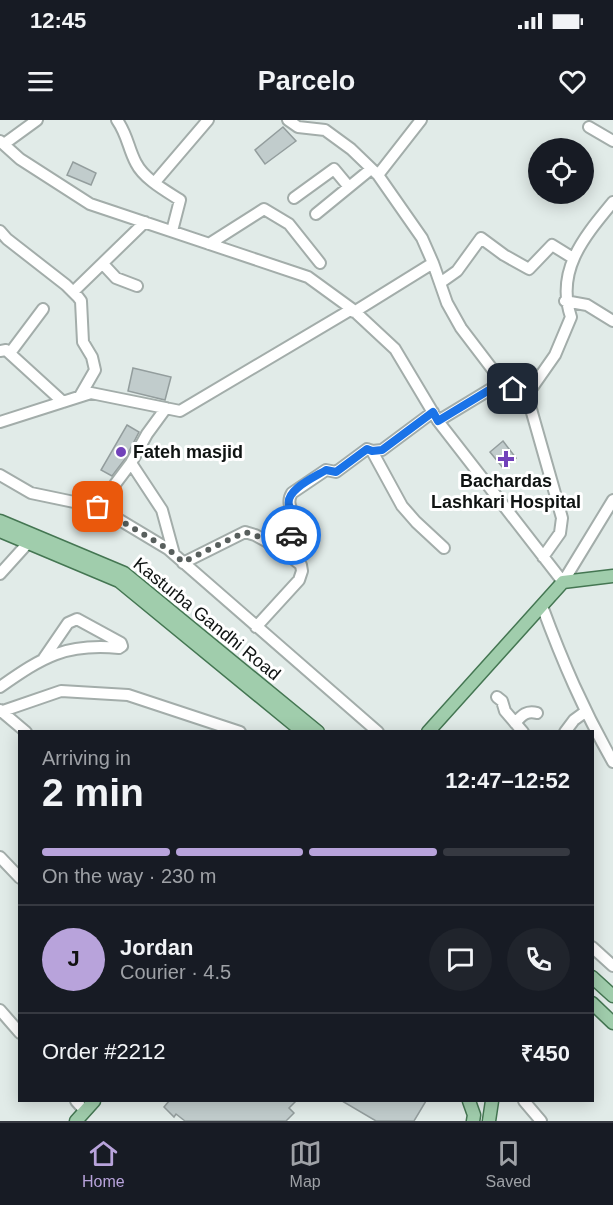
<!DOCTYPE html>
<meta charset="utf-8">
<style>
:root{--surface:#171b24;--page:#20242c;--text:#f1f3f6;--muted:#9ea1a6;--line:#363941;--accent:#b8a3db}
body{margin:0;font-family:Helvetica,sans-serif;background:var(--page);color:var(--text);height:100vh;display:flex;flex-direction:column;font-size:22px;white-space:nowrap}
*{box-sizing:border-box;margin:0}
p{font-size:20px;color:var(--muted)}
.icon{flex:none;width:33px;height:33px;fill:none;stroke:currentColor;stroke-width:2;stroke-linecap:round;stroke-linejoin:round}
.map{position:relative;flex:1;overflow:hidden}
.panel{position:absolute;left:18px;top:610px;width:576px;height:372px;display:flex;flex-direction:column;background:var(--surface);border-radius:0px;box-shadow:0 3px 15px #0003}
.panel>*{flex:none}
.tools{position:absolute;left:528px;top:18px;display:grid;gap:12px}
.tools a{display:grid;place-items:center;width:66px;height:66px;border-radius:50%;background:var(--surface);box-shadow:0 3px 15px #0003;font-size:30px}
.pin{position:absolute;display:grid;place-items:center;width:51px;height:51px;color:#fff;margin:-26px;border-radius:12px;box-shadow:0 3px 9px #0006}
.courier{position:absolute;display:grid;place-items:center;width:60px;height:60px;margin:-30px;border:4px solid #1a73e8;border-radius:50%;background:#fff;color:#222;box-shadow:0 2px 8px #0007}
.headline em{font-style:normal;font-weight:700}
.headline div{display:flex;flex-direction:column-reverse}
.headline{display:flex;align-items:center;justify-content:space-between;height:102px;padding:0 24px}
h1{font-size:39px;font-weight:700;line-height:45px}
.bar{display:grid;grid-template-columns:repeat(4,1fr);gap:9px 6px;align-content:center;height:72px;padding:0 24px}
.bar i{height:8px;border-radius:4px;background:var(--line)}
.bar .current{background:var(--accent)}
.bar p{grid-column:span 4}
.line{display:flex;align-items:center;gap:15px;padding:0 24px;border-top:2px solid var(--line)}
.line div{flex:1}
.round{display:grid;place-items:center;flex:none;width:63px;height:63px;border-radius:32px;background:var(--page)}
.status{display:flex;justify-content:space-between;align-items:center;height:42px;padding:0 30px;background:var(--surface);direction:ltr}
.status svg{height:16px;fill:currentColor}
header{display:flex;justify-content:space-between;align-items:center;height:78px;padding:0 24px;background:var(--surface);font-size:27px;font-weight:700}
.tabs{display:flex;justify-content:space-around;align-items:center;height:84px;border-top:2px solid var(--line);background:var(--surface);font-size:16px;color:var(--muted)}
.tabs a{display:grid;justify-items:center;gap:3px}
.tabs .current{color:var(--accent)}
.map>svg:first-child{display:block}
.building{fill:#c1cccc;stroke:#939d9d;stroke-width:1.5}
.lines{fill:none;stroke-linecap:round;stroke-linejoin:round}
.minor-casing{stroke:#a3adaa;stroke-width:14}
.major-casing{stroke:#447652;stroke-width:15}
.minor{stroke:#fff;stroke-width:10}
.major{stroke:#a0cdac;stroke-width:12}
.done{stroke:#585f5d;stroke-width:6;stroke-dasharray:0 10.8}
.route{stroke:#1a73e8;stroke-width:8}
.poi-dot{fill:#7242ba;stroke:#fff;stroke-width:2}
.labels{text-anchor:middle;stroke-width:6;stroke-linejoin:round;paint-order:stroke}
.poi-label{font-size:18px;font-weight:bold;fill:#0f1312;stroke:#fff;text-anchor:start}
.street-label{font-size:18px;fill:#0f1312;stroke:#fff}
</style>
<div class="status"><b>12:45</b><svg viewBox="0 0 49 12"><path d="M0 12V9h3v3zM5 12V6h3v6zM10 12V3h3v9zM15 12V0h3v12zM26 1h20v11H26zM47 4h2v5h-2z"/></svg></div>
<header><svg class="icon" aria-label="menu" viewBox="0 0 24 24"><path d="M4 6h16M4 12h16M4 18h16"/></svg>Parcelo<svg class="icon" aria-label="heart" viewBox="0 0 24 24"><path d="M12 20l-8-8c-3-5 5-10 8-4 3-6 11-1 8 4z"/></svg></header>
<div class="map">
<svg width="613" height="1001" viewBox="0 0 613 1001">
<rect width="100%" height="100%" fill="#e1ebe8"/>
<path class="building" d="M283,7L296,21L265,44L255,30Z
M73,42L96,53L91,65L67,55Z
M133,248L171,257L165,280L128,271Z
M127,305L139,312L125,339L112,356L101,350Z
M503,321L516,338L503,348L490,332Z
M169,981H296L289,988L294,993L286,1001H185L176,994L174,997L164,987Z
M342,981H426L414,1001H376Z"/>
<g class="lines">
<g class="minor-casing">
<path id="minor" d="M117,0C128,16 128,28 136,43C144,59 166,71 180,80L172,111
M288,0L298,7L325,10L351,29L378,55L422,118L433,143L447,183L461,208L496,254L513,269L527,275L562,398L560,413L543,437
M589,7L613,21
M0,21L20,39L90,84L308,157L352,189L395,229L438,301L563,462L613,380
M4,24L37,0
M378,55L421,0
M155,62L208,0
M294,78L334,49L349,67
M316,94L371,49
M0,111L7,119L66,165L78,177L81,181L83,222L92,237L95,250L80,276
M209,124L264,89L289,104L320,143
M103,144L116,158L137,166
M440,163L457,151L481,118L504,135L529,149L552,125L573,138
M73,172L145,102
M565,181L587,185L613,201
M354,192L433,143
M0,231L6,230L63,282
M10,233L43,189
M527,275L555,235L571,197C555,150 585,116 613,82
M166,288L147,314L131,343L162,390L174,434
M438,301L504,261
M0,302L91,273L180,291L352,189
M372,331L402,386L416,402L444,428
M0,355L31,373L98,387L168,429L378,612
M98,387L131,343
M183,443L245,412L255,415L281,429
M0,454L28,423
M542,486C563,543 583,589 613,642
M256,507L299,460L302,451L301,445L281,429L297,403C294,392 285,384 292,373L326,350L336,352L367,329L372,331L382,330L433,292
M0,567C43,537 65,523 119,528L122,526L121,523L77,499L68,503L44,538
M497,577L502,581L505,591L523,612
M0,590L26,612
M0,592L61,571L128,575L240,612
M515,603C522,595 527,590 537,593
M565,612L574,600L585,592
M0,737L20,758
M592,827L613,846
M0,890L20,913
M76,981L85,991
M524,981L541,1001"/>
</g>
<g class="major-casing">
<path id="major" d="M0,401L124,453L318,612
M0,411L119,461L303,612
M428,612L563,462L613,456
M592,857L613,876
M592,883L613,903
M469,981L474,995L473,1001
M76,1001L94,981
M489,1001L492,981"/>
</g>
<use href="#minor" class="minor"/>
<use href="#major" class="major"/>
</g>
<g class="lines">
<path class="done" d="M98,387L168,429L183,442L245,412L255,415L281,429L291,415"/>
<path class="route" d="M291,415L297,404C295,397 291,392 289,385C285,370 315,357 326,350L336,352L367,329L372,331L382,330L433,292L438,301L504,261L513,269"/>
</g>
<g class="poi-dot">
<circle cx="121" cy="332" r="6"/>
<path d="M503 330h6v6h6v6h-6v6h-6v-6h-6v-6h6z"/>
</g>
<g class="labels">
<g class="poi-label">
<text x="133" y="338">Fateh masjid</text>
<text x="506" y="367" text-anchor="middle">Bachardas<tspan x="506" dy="21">Lashkari Hospital</tspan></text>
</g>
<g class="street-label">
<text transform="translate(207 499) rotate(39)" y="6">Kasturba Gandhi Road</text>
</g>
</g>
</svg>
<div class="tools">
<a><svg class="icon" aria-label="locate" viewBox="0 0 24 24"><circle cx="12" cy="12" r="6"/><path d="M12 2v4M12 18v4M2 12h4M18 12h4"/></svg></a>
</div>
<div class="pin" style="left:98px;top:387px;background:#ea580c"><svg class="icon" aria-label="bag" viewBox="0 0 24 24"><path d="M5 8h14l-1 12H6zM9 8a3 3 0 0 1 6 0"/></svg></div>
<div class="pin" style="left:513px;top:269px;background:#1f2937"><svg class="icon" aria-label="home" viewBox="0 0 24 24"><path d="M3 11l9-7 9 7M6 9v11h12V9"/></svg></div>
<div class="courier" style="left:291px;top:415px"><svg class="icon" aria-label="car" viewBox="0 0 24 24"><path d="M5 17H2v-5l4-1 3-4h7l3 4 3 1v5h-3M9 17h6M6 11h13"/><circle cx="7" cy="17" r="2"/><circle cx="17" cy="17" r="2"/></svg></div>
<section class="panel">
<div class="headline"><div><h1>2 min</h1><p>Arriving in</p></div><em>12:47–12:52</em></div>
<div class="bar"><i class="current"></i><i class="current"></i><i class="current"></i><i></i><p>On the way · 230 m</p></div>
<div class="line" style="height:108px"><b class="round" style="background:var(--accent);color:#111">J</b><div><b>Jordan</b><p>Courier · 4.5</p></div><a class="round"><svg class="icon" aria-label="chat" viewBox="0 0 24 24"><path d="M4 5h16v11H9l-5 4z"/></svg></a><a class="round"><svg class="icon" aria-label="phone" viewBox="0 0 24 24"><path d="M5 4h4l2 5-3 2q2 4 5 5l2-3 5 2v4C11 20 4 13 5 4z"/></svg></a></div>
<div class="line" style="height:78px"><div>Order #2212</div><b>₹450</b></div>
</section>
</div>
<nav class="tabs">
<a class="current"><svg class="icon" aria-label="home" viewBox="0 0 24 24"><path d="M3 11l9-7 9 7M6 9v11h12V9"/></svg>Home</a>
<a><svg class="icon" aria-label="map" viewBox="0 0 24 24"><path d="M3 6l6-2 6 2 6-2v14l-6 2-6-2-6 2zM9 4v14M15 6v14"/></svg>Map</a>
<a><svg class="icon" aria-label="saved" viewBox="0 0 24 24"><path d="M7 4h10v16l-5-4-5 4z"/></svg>Saved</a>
</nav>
